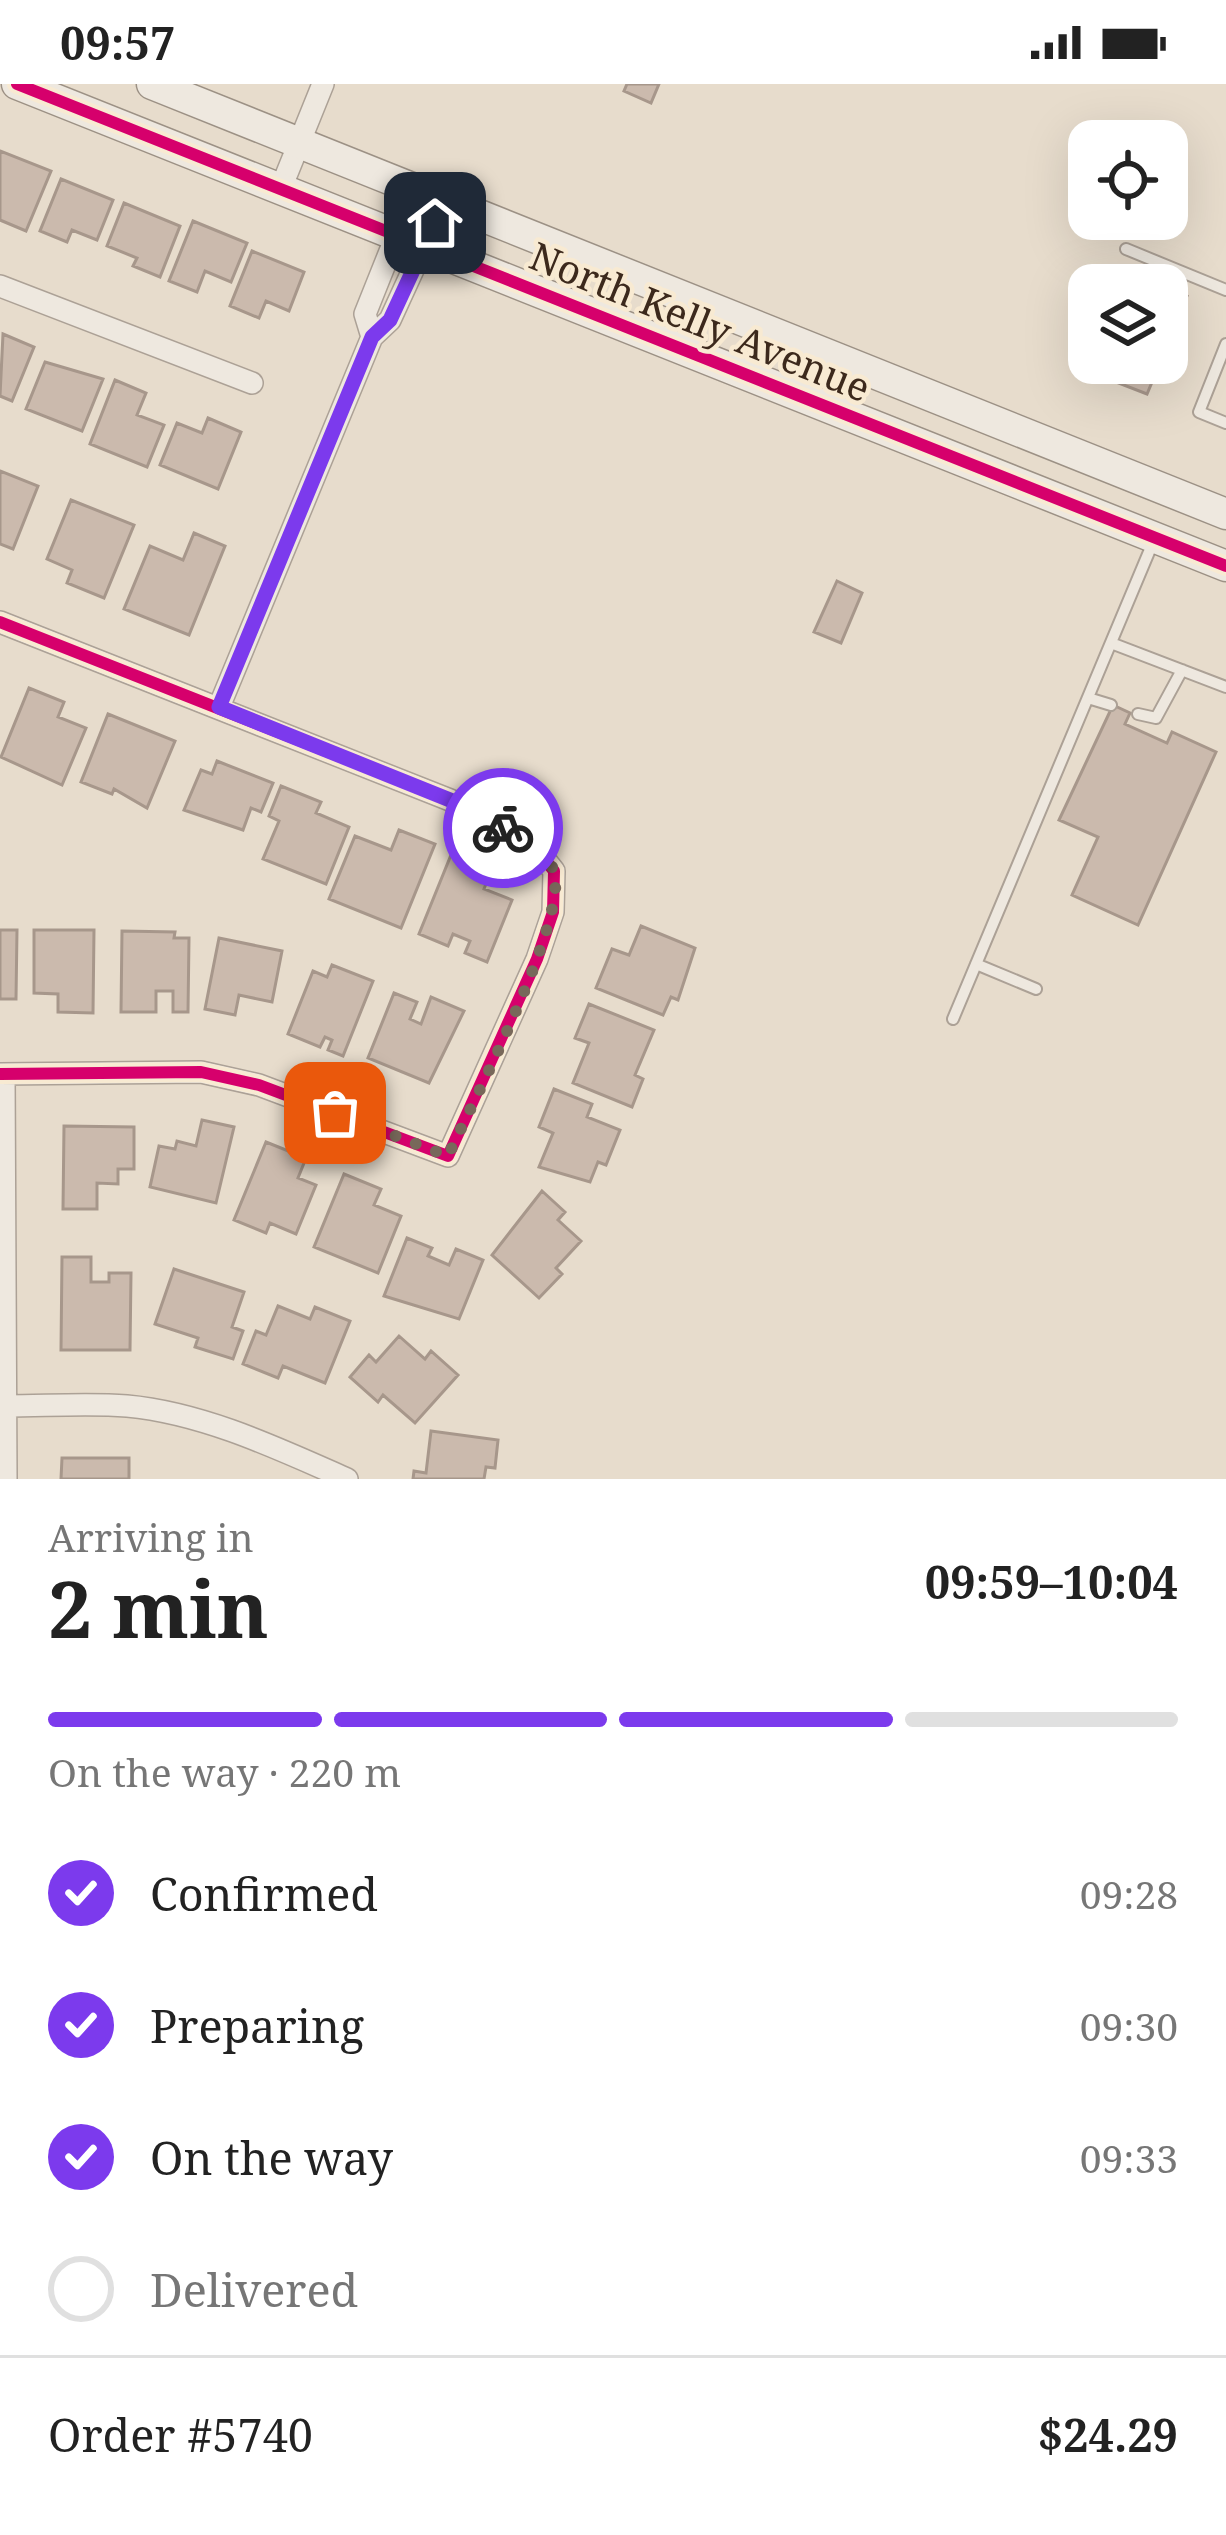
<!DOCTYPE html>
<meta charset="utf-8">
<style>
:root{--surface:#fff;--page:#f2f2f2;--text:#222;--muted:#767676;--line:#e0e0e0;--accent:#7c3aed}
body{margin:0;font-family:"Noto Serif",serif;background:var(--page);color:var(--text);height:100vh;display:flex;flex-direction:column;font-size:45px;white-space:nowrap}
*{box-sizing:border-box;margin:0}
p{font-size:39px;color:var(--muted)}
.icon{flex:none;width:66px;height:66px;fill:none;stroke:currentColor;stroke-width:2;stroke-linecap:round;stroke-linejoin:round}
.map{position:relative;height:1395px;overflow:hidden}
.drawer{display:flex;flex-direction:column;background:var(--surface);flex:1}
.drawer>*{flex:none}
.tools{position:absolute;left:1068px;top:36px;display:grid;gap:24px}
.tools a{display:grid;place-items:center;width:120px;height:120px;border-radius:24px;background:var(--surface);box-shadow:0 12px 48px #0002;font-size:60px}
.pin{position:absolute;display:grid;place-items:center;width:102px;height:102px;color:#fff;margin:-51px;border-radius:24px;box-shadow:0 6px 18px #0006}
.courier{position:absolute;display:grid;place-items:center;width:120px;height:120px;margin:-60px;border:9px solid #7c3aed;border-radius:50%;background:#fff;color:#222;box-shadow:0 3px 15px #0007}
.overview em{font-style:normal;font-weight:700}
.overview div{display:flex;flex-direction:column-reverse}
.overview{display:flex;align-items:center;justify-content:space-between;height:204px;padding:0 48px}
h1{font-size:78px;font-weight:700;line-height:90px}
.bar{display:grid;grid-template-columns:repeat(4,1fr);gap:18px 12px;align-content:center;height:144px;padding:0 48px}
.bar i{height:15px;border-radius:9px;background:var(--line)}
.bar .on{background:var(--accent)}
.bar p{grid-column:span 4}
.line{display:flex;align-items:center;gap:30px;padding:0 48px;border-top:3px solid var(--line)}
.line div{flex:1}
ol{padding:0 48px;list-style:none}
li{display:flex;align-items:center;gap:36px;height:132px}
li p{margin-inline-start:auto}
li .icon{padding:12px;border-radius:50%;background:var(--accent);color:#fff;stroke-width:4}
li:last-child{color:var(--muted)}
li i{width:66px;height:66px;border:6px solid var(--line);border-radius:50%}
.status{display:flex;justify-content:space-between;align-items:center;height:84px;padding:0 60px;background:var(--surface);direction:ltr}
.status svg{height:33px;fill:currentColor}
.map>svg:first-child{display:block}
.building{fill:#cbbaad;stroke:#a7978b;stroke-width:3}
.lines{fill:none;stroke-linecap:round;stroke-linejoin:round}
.lane-casing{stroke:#aca196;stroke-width:14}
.street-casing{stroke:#aca196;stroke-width:24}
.secondary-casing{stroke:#9c9185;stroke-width:33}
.lane{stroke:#eee8df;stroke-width:10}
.street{stroke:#eee8df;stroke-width:21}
.secondary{stroke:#eee8df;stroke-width:30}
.cycleway-casing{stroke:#f8ead2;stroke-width:20}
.cycleway{stroke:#d6006c;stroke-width:12}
.done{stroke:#78685a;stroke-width:12;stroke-dasharray:0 21.6}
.route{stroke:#7c3aed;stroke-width:15}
.labels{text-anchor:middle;stroke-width:9;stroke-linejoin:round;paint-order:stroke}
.street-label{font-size:39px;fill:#3c291c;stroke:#f8ead2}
</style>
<div class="status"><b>09:57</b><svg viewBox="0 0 49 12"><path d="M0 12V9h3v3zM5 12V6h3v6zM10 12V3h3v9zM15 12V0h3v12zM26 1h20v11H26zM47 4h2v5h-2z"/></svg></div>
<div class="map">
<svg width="1226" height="1395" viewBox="0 0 1226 1395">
<rect width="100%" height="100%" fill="#e7dccc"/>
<path class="building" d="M627,0H659L651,19L624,7Z
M0,67L51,87L26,147L0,136Z
M61,95L113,116L97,156L72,146L67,158L40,147Z
M124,119L180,142L160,193L133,182L137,174L107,162Z
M193,137L247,159L231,198L205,187L197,208L169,197Z
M252,167L304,188L289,227L266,217L259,234L230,222Z
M1167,203L1187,212L1174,242L1186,247L1172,281L1167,279Z
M3,250L34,263L12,317L0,312Z
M45,278L103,295L82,347L26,325Z
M1115,279H1160L1147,310L1108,295Z
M115,296L146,309L137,331L164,341L147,383L90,360Z
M208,334L241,348L218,405L160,381L177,339L202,349Z
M0,387L38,402L13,465L0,460Z
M71,416L134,441L104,514L67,499L72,486L47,475Z
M194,449L225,462L189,551L124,525L150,462L183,476Z
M837,497L862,509L841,559L814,548Z
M29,604L64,618L58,633L86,644L62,701L1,673Z
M1113,621L1130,629L1125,640L1167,659L1172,648L1216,668L1138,841L1072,811L1098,753L1059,736Z
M108,630L175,657L147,724L114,705L112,710L81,698Z
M217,677L273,699L261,728L251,724L243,746L184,726L201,686L212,690Z
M281,702L321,718L316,729L349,743L326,800L263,775L279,737L269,732Z
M399,746L435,760L401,844L329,815L355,752L391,766Z
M451,771L491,787L484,805L512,816L487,878L465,869L470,857L453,850L448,862L419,850Z
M641,842L695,864L678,916L671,913L663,931L596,904L612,865L629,871Z
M0,846H17L16,915H0Z
M34,846H94L93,929L58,928V910L34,909Z
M122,847L175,848L174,854H189L188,928H173V907H156V928H121Z
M219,854L282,867L272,918L239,911L235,931L205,925Z
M332,881L373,897L343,972L328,966L332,956L325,953L320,963L288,950L313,887L327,893Z
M394,909L417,918L410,935L421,940L431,913L464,927L429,999L368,974Z
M589,920L654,946L635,991L643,995L632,1023L573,999L589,959L575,954Z
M554,1005L592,1020L587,1033L620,1046L606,1081L598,1078L590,1098L539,1083L553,1049L539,1043Z
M202,1036L234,1043L216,1119L150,1103L159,1062L175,1065L177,1057L196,1062Z
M64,1042L134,1043V1085H118V1100L97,1099V1125H63Z
M266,1058L306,1074L298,1094L316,1101L296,1150L270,1139L266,1149L234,1136Z
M344,1090L381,1105L374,1121L401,1132L378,1189L314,1163Z
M542,1107L565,1128L558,1136L581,1157L556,1184L562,1190L539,1214L492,1171Z
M407,1154L432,1164L428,1172L449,1181L456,1165L483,1176L459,1235L384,1212Z
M62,1173H91V1198H109V1189H131L130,1266H61Z
M174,1185L244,1208L232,1243L243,1247L233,1275L195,1263L198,1254L155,1240Z
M278,1222L310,1235L315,1223L350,1237L325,1299L283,1282L278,1294L243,1280L256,1247L266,1251Z
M399,1252L425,1275L431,1267L458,1291L415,1339L383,1311L378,1318L350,1293L369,1271L376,1278Z
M431,1347L498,1356L495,1384L486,1383L484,1395H413L414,1387L426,1389Z
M62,1374H129V1395H61Z"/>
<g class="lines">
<g class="lane-casing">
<path id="lane" d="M1126,165L1226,206
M1226,260L1199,328L1226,339
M1111,559L1226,603
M1088,614L1111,621
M1138,630L1156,634L1182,586
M976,880L1036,905
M953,935L1154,456"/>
</g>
<g class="street-casing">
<path id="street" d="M281,104L323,0
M0,202L252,299
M372,253L365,230L415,105
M0,538L450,716L531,758L554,787L553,828L537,875L448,1072L259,1001L201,988L0,990
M219,623L372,253L390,236L445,116
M4,990L6,1395
M6,1322C46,1322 87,1319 127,1322C203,1329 277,1364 347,1395"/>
</g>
<g class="secondary-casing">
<path id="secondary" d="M17,0L1226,482
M152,0L1226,430"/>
</g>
<use href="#lane" class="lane"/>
<use href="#street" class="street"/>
<use href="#secondary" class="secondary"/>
<g class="cycleway-casing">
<path id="cycleway" d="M17,0L1226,482
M0,538L450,716L531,758L554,787L553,828L537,875L448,1072L259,1001L201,988L0,990"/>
</g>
<use href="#cycleway" class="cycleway"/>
</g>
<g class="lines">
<path class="done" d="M335,1029L448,1072C471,1021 572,830 553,785C544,765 522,754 503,744"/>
<path class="route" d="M435,139L390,236L372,253L219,623L450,716L503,744"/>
</g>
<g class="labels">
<g class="street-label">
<text transform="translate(700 238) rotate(22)" y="14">North Kelly Avenue</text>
</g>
</g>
</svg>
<div class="tools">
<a><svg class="icon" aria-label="locate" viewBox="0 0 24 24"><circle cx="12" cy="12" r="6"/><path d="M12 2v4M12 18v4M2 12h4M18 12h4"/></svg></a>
<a><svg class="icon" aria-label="layers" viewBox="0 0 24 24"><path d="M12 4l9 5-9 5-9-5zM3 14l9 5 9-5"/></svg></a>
</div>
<div class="pin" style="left:335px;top:1029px;background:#ea580c"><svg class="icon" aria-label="bag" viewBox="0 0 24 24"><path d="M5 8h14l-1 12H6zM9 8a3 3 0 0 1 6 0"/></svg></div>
<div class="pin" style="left:435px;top:139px;background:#1f2937"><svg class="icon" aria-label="home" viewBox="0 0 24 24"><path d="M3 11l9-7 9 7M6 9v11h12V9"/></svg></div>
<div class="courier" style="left:503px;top:744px"><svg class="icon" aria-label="bike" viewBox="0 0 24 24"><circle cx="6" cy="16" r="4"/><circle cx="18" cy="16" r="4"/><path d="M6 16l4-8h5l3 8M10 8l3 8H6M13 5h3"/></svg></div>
</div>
<section class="drawer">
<div class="overview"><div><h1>2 min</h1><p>Arriving in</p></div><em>09:59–10:04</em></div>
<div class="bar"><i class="on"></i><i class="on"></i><i class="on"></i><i></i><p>On the way · 220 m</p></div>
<ol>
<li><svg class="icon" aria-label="check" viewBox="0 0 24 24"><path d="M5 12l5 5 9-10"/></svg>Confirmed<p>09:28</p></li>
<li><svg class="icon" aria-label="check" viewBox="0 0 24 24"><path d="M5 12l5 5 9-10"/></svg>Preparing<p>09:30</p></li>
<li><svg class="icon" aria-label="check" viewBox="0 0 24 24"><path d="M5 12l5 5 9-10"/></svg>On the way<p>09:33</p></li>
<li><i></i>Delivered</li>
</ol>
<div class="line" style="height:156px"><div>Order #5740</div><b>$24.29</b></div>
</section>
